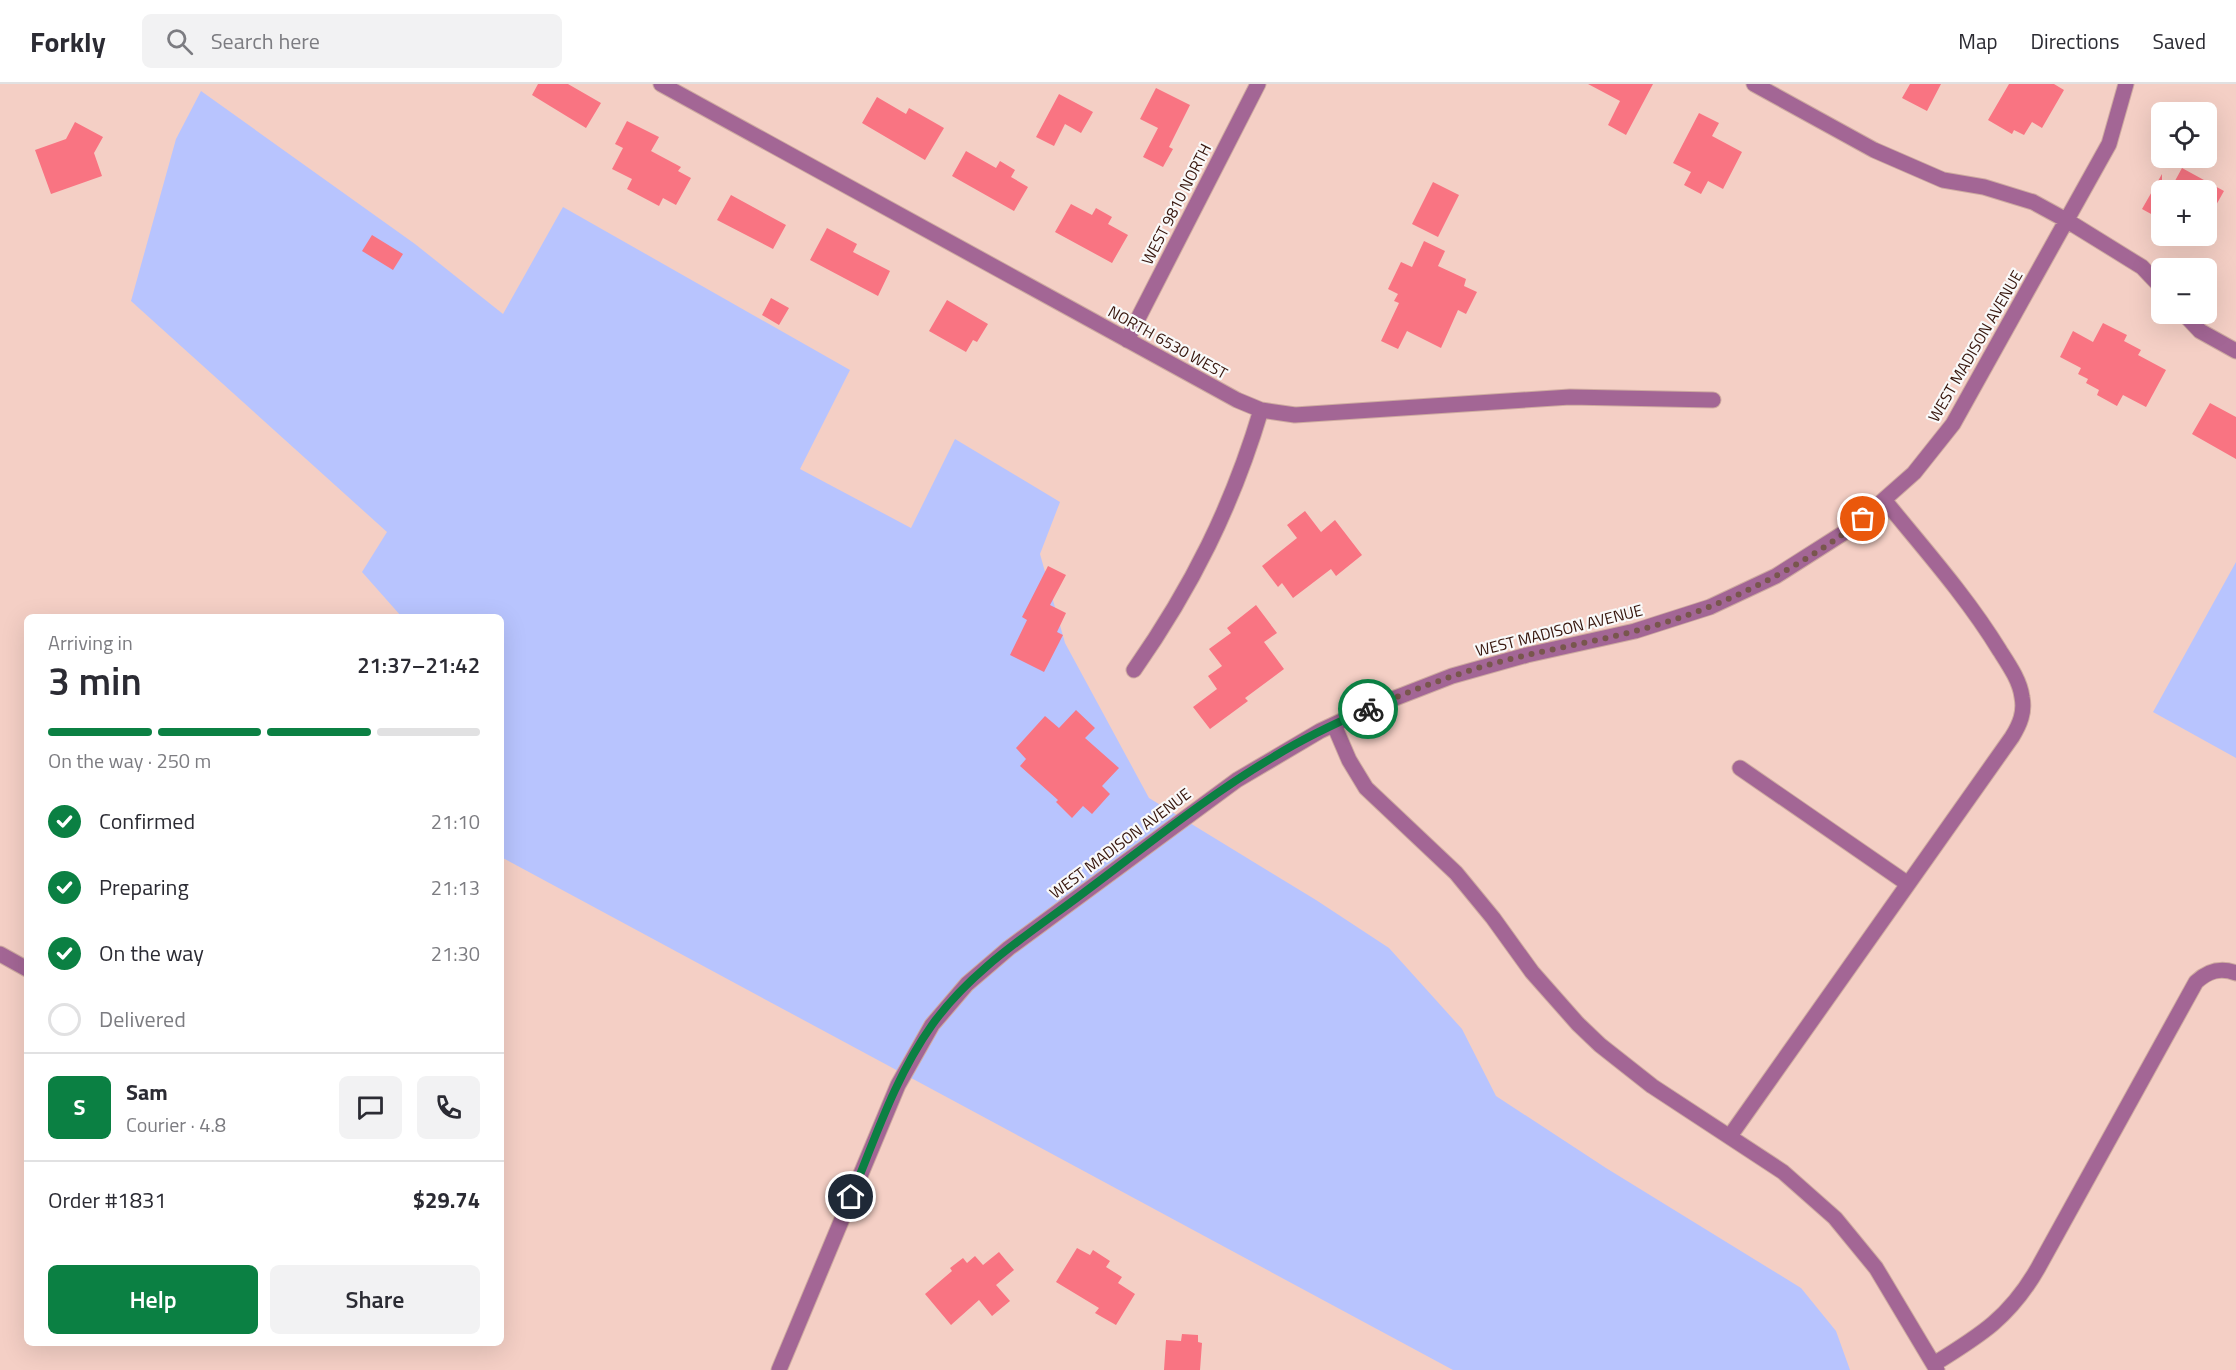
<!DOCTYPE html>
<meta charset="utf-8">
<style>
:root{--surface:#fff;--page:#f2f2f3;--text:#2b2b33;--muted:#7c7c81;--line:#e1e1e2;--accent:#0b8043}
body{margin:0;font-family:"Titillium Web",sans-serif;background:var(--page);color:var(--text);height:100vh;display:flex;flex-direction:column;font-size:22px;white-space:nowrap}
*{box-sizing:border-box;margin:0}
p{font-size:20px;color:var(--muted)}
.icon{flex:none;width:33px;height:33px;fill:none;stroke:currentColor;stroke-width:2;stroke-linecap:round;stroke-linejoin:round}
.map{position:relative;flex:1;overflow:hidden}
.panel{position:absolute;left:24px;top:530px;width:480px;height:732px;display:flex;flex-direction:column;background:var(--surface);border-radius:9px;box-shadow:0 6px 24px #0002}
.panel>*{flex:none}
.tools{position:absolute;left:2151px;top:18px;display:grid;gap:12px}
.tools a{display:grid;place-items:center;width:66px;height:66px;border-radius:9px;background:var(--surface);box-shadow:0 6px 24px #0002;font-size:30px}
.pin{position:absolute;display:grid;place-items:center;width:51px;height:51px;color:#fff;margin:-26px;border:3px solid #fff;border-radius:50%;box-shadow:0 2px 6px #0007}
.courier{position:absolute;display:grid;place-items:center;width:60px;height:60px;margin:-30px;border:4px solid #0b8043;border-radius:50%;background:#fff;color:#222;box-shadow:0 2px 8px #0007}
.summary em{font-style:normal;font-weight:600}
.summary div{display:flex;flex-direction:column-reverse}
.summary{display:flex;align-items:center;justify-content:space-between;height:102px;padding:0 24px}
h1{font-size:39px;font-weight:600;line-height:45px}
.bar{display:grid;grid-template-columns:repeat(4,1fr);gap:9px 6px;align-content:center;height:72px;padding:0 24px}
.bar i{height:8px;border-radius:4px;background:var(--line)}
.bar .current{background:var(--accent)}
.bar p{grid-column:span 4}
.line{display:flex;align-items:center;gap:15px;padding:0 24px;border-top:2px solid var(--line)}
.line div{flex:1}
.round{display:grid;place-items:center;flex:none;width:63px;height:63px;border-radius:9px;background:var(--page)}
ol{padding:0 24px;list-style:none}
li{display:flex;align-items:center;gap:18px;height:66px}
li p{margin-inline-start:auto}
li .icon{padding:6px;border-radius:50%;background:var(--accent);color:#fff;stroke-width:4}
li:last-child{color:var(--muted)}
li i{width:33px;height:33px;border:3px solid var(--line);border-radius:50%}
.action{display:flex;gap:12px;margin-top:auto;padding:12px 24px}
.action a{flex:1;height:69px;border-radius:9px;background:var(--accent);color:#fff;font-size:24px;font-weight:600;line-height:69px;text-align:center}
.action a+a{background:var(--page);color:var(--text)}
header{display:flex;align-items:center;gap:36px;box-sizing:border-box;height:84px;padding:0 30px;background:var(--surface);border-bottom:2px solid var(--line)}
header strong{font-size:28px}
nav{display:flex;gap:33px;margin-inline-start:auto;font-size:21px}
.search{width:420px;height:54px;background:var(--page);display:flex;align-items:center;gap:15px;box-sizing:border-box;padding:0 21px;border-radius:9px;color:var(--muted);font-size:22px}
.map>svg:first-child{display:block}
.green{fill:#b8c4fe}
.building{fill:#f97482}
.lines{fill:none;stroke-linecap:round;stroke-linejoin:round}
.minor-casing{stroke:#ceaaa0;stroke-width:17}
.minor{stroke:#a36695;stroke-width:15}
.done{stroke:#78564d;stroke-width:6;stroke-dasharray:0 10.8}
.route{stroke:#0b8043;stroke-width:8}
.labels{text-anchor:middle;stroke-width:4.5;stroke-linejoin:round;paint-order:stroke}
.street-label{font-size:16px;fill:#36150c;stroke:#f9f9f9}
</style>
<header>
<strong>Forkly</strong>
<div class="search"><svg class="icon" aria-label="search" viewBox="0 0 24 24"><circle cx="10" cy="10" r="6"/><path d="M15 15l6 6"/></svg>Search here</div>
<nav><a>Map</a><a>Directions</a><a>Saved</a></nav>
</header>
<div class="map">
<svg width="2236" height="1286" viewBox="0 0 2236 1286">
<rect width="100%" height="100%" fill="#f4cfc5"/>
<path class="green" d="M201,7L415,160L503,230L563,123L850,286L800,385L911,444L955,355L1060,418L1040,470L1065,559L1149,714L1316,816L1389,864L1462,945L1496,1012L1606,1084L1801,1204L1836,1247L1850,1286H1453L501,773V532H401L362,488L387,448L131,217L176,55Z
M2236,478V674L2153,628Z"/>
<path class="building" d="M538,0H568L601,19L586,44L532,11Z
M1588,0H1653L1626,51L1608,41L1620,17Z
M1910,0H1941L1927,27L1902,14Z
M2009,0H2054L2064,6L2042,44L2032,38L2024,51L2014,46L2012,50L1988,36Z
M1156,4L1190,21L1169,63L1173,65L1163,83L1143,73L1158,44L1140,35Z
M1059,10L1093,28L1081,49L1065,40L1054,62L1036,53Z
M877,13L906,30L909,24L944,44L925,76L862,39Z
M1699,29L1719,39L1712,52L1742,68L1723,105L1708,97L1701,110L1684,101L1691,88L1673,79Z
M627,37L659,53L651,67L681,83L678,87L691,94L676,121L663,114L659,122L627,105L632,95L612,85L623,64L615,60Z
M75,38L103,53L94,69L102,92L51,110L35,66L66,55Z
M966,67L996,84L1000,77L1015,86L1011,93L1028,103L1014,127L952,92Z
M2182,84L2224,107L2206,139V106H2170Z
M2162,90V136L2142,125Z
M1433,98L1459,111L1438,153L1412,140Z
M731,111L786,141L773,165L717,136Z
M1071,120L1092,131L1096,124L1112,133L1108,140L1128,151L1112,179L1055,148Z
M827,144L857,160L853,168L890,187L878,212L810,176Z
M372,151L403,170L393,186L362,167Z
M1424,157L1445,167L1438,182L1466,195L1464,202L1477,208L1466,230L1458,226L1441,264L1407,247L1398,265L1381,257L1399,219L1394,217L1398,210L1388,205L1401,178L1412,183Z
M771,214L789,224L779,241L762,231Z
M947,216L988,240L977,258L973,256L966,268L929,247Z
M2103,239L2127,251L2124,257L2141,266L2138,271L2166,286L2146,323L2123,311L2117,322L2097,311L2099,306L2086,299L2088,295L2078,290L2081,284L2060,273L2073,247L2093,258Z
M2210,319L2236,333V375L2192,350Z
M1305,427L1321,448L1335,436L1362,471L1336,492L1331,485L1293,514L1282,499L1278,503L1262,482L1297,454L1287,441Z
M1048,482L1066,491L1050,521L1066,529L1057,548L1063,551L1044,588L1010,571L1027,536L1022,533Z
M1256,521L1277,549L1264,558L1284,585L1245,614L1248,617L1210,645L1193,623L1217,605L1208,592L1222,582L1209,565L1231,549L1227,544Z
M1076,626L1095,644L1085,654L1119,684L1102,702L1110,710L1092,730L1083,722L1072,734L1056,718L1058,716L1020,682L1026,675L1016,664L1045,632L1059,644Z
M1077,1164L1090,1171L1093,1166L1110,1177L1106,1183L1122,1193L1118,1199L1135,1210L1116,1241L1095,1229L1099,1224L1056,1198Z
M999,1168L1014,1186L996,1201L1010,1217L992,1232L979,1216L951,1241L925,1210L952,1187L950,1184L963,1174L967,1179L975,1172L983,1181Z
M1182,1250L1198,1251V1258L1202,1259L1200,1286H1164L1166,1256L1181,1257Z"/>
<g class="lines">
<g class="minor-casing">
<path id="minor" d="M661,0L1237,316L1261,326L1295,331L1570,313L1713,316
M1754,0L1874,66L1943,96L1984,103L2033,118L2066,136L2142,183L2162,204
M2184,230L2200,247L2236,267
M1127,256L1258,0
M1134,586C1192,503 1232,423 1261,326
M1334,641L1349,676L1366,704L1456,789L1493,834L1532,888L1578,940L1600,961L1652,1002L1783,1088L1835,1134L1876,1184L1937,1286
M1740,684L1908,800
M0,870L27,885
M1730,1052L2012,653C2020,640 2025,628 2022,613C2020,597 2009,581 2000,567C1967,513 1925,466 1885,417
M1934,1280C1981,1251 2010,1233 2038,1184L2196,898C2208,887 2220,883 2236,889
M779,1286L898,1001L932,941L967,900L1009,864L1237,696L1320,647L1367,625L1452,592L1527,571L1635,547L1710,523L1776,492L1853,443L1914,389L1953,340L2109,60L2126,0"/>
</g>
<use href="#minor" class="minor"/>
</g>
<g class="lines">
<path class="done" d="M1368,625C1407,608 1447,593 1488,581C1536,567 1586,560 1635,547C1717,526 1797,487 1863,435"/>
<path class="route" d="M851,1113C875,1055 895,993 932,941C971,886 1029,850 1082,810C1145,763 1207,712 1275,672C1304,654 1336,639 1368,625"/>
</g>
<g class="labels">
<g class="street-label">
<text transform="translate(1176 120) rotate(-63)" y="6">WEST 9810 NORTH</text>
<text transform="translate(1168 258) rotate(29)" y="6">NORTH 6530 WEST</text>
<text transform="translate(1975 262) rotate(-60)" y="6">WEST MADISON AVENUE</text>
<text transform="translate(1559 546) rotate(-14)" y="6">WEST MADISON AVENUE</text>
<text transform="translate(1120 759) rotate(-37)" y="6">WEST MADISON AVENUE</text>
</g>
</g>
</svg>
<div class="tools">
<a><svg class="icon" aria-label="locate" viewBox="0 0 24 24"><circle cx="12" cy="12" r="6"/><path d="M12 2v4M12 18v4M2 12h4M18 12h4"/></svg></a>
<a>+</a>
<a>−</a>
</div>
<div class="pin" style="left:1863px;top:435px;background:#ea580c"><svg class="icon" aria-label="bag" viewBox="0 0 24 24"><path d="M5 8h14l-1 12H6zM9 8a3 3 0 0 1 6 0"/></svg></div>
<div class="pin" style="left:851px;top:1113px;background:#1f2937"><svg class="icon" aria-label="home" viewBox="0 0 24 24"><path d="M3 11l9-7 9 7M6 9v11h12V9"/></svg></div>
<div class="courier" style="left:1368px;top:625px"><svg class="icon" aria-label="bike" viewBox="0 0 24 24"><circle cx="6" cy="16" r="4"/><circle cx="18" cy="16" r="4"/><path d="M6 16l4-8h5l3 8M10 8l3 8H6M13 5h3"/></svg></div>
<section class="panel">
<div class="summary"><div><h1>3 min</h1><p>Arriving in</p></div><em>21:37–21:42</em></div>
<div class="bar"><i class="current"></i><i class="current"></i><i class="current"></i><i></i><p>On the way · 250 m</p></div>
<ol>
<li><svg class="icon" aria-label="check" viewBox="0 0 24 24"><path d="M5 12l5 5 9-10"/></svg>Confirmed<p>21:10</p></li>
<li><svg class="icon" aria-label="check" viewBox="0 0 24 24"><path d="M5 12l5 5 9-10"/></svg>Preparing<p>21:13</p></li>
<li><svg class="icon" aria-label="check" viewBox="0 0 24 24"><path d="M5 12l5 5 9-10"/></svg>On the way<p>21:30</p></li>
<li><i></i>Delivered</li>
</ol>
<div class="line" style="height:108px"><b class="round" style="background:var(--accent);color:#fff">S</b><div><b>Sam</b><p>Courier · 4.8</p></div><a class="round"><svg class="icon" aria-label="chat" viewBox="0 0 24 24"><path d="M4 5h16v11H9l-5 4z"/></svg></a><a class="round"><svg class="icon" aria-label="phone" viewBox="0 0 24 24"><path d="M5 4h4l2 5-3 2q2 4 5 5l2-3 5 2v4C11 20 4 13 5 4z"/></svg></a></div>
<div class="line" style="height:78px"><div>Order #1831</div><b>$29.74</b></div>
<div class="action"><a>Help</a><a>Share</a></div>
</section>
</div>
